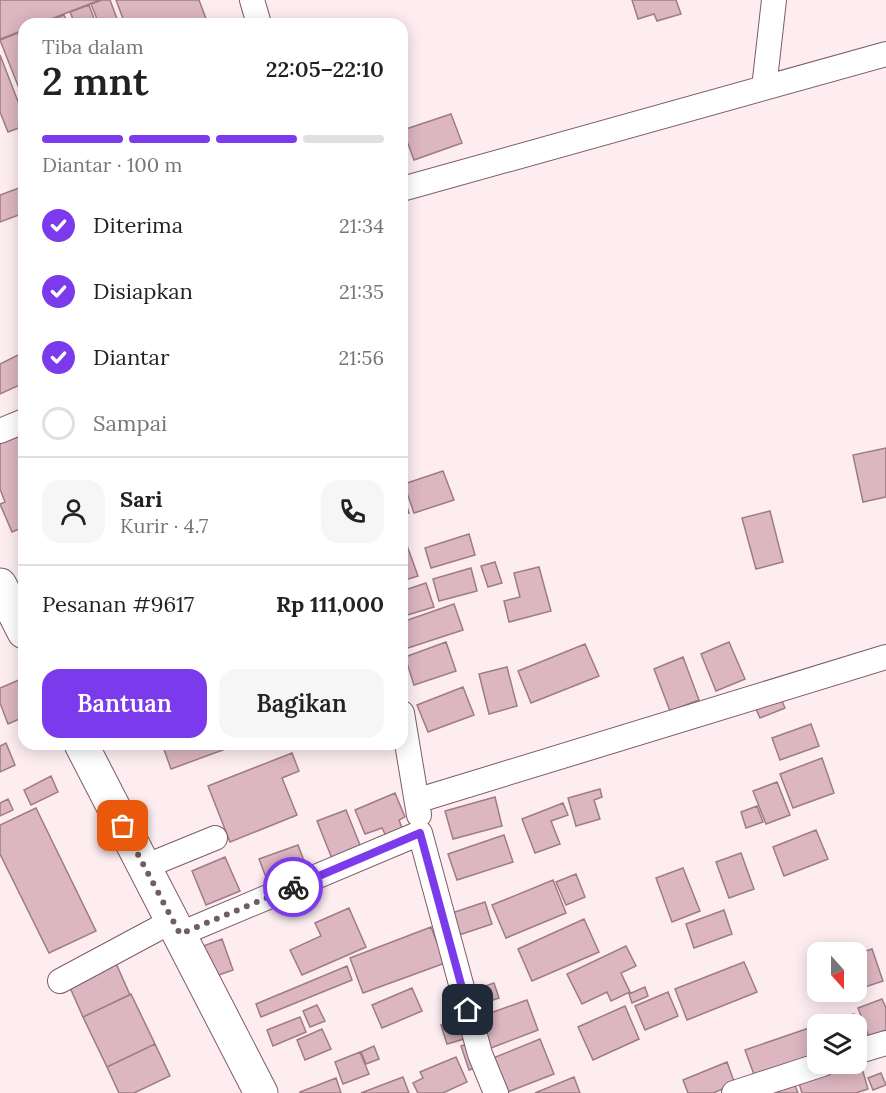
<!DOCTYPE html>
<html lang="id">
<meta charset="utf-8">
<style>
:root{--surface:#fff;--page:#f6f6f6;--text:#222;--muted:#767676;--line:#e0e0e0;--accent:#7c3aed}
body{margin:0;font-family:Lora,serif;background:var(--page);color:var(--text);height:100vh;display:flex;flex-direction:column;font-size:22px;white-space:nowrap}
*{box-sizing:border-box;margin:0}
p{font-size:20px;color:var(--muted)}
.icon{flex:none;width:33px;height:33px;fill:none;stroke:currentColor;stroke-width:2;stroke-linecap:round;stroke-linejoin:round}
.map{position:relative;flex:1;overflow:hidden}
.panel{position:absolute;left:18px;top:18px;width:390px;height:732px;display:flex;flex-direction:column;background:var(--surface);border-radius:18px;box-shadow:0 3px 15px #0003}
.panel>*{flex:none}
.needle{width:39px;rotate:159deg}
.buttons{position:absolute;left:807px;top:942px;display:grid;gap:12px}
.buttons a{display:grid;place-items:center;width:60px;height:60px;border-radius:12px;background:var(--surface);box-shadow:0 3px 15px #0003;font-size:30px}
.pin{position:absolute;display:grid;place-items:center;width:51px;height:51px;color:#fff;margin:-26px;border-radius:12px;box-shadow:0 3px 9px #0006}
.courier{position:absolute;display:grid;place-items:center;width:60px;height:60px;margin:-30px;border:4px solid #7c3aed;border-radius:50%;background:#fff;color:#222;box-shadow:0 2px 8px #0007}
.overview em{font-style:normal;font-weight:600}
.overview div{display:flex;flex-direction:column-reverse}
.overview{display:flex;align-items:center;justify-content:space-between;height:102px;padding:0 24px}
h1{font-size:39px;font-weight:600;line-height:45px}
.bar{display:grid;grid-template-columns:repeat(4,1fr);gap:9px 6px;align-content:center;height:72px;padding:0 24px}
.bar i{height:8px;border-radius:4px;background:var(--line)}
.bar .active{background:var(--accent)}
.bar p{grid-column:span 4}
.line{display:flex;align-items:center;gap:15px;padding:0 24px;border-top:2px solid var(--line)}
.line div{flex:1}
.round{display:grid;place-items:center;flex:none;width:63px;height:63px;border-radius:18px;background:var(--page)}
ol{padding:0 24px;list-style:none}
li{display:flex;align-items:center;gap:18px;height:66px}
li p{margin-inline-start:auto}
li .icon{padding:6px;border-radius:50%;background:var(--accent);color:#fff;stroke-width:4}
li:last-child{color:var(--muted)}
li i{width:33px;height:33px;border:3px solid var(--line);border-radius:50%}
.action{display:flex;gap:12px;margin-top:auto;padding:12px 24px}
.action a{flex:1;height:69px;border-radius:18px;background:var(--accent);color:#fff;font-size:24px;font-weight:600;line-height:69px;text-align:center}
.action a+a{background:var(--page);color:var(--text)}
.map>svg:first-child{display:block}
.building{fill:#dcb6c0;stroke:#9f7c85;stroke-width:1.5}
.lines{fill:none;stroke-linecap:round;stroke-linejoin:round}
.minor-casing{stroke:#7d5c65;stroke-width:26}
.highway-casing{stroke:#7d5c65;stroke-width:35}
.minor{stroke:#fff;stroke-width:24}
.highway{stroke:#fff;stroke-width:33}
.done{stroke:#6d5f63;stroke-width:6;stroke-dasharray:0 10.8}
.route{stroke:#7c3aed;stroke-width:8}
</style>
<div class="map">
<svg width="886" height="1093" viewBox="0 0 886 1093">
<rect width="100%" height="100%" fill="#fdedf1"/>
<path class="building" d="M0,0H100L38,24H24V30L0,39Z
M102,0H110L119,24H99L91,4Z
M116,0H199L208,24H125Z
M632,0H676L681,14L657,21L654,14L638,19Z
M89,5L96,24H75L70,12Z
M64,15L68,24H44L43,23Z
M18,33L24,47V101L0,40Z
M0,55L24,117V126L8,132L0,112Z
M451,114L462,143L414,160L403,130Z
M24,186V213L0,222V195Z
M24,352V383L0,394V364Z
M24,428V527L12,532L0,504L5,502L0,489V438Z
M886,448V497L863,502L853,455Z
M443,471L454,500L414,513L404,484Z
M402,491L409,513L402,515Z
M770,511L783,562L756,569L742,518Z
M469,534L475,555L431,568L425,548Z
M405,540L418,576L402,581V541Z
M495,562L502,583L488,587L481,566Z
M539,567L551,611L509,622L504,601L520,597L514,573Z
M471,568L477,591L439,601L433,579Z
M426,583L434,607L404,616L402,591Z
M454,604L463,630L405,649L402,622Z
M446,642L456,671L414,685L405,657Z
M729,642L745,679L716,691L701,654Z
M585,644L599,676L531,703L518,671Z
M683,657L699,700L670,711L654,669Z
M507,667L517,706L489,714L479,674Z
M21,679L24,687V717L8,724L0,703V688Z
M463,687L474,715L428,732L417,705Z
M778,692L785,708L760,718L753,702Z
M811,724L819,746L780,760L772,738Z
M6,743L15,765L0,772V746Z
M162,744H239L171,769Z
M292,753L299,771L282,778L297,815L230,842L208,786Z
M822,758L834,793L793,808L780,774Z
M51,776L58,792L31,805L24,790Z
M777,782L790,815L766,824L753,791Z
M600,789L602,797L594,800L600,819L576,826L568,798Z
M395,793L405,817L399,820L404,833L388,840L382,828L365,834L355,810Z
M495,797L502,826L453,839L445,811Z
M8,799L13,810L0,816V803Z
M563,803L568,815L551,821L560,844L535,853L522,819Z
M757,806L763,822L746,828L741,812Z
M36,808L96,931L49,953L0,854V825Z
M346,810L362,850L333,861L317,821Z
M816,830L828,859L784,876L773,847Z
M504,835L513,862L457,880L448,854Z
M298,845L306,866L267,880L259,859Z
M741,853L754,889L729,898L716,862Z
M225,857L240,891L206,905L192,871Z
M683,868L700,911L672,922L656,878Z
M576,874L585,897L566,905L556,882Z
M553,880L566,913L506,938L492,905Z
M485,902L492,924L459,935L452,913Z
M349,908L366,947L302,975L290,950L321,936L315,923Z
M724,910L732,934L694,948L686,924Z
M584,919L599,952L532,981L518,949Z
M431,927L445,963L363,993L350,958Z
M222,939L233,970L213,977L201,947Z
M626,946L636,966L621,973L630,992L611,1001L607,992L582,1004L567,974Z
M872,949L883,981L856,990V954Z
M115,961L130,995L83,1017L68,983Z
M744,962L757,992L687,1020L675,989Z
M347,966L352,980L261,1017L256,1004Z
M494,983L499,998L475,1006L471,991Z
M645,987L648,996L632,1003L629,994Z
M412,988L422,1011L382,1028L372,1005Z
M668,992L678,1016L645,1030L635,1006Z
M131,994L155,1044L107,1067L83,1017Z
M882,999L886,1008V1030L869,1037L858,1008Z
M527,1000L538,1030L491,1048L479,1017Z
M317,1005L325,1021L310,1027L303,1011Z
M625,1006L639,1039L593,1060L578,1027Z
M854,1014L864,1045L856,1047V1024H820Z
M300,1017L306,1032L273,1046L267,1030Z
M457,1019L464,1039L447,1044L441,1025Z
M809,1028L818,1053L756,1080L745,1050Z
M322,1029L331,1049L305,1060L297,1040Z
M540,1039L554,1074L505,1093L491,1059Z
M470,1043L478,1067L469,1070L461,1046Z
M155,1044L170,1076L134,1093H119L107,1067Z
M374,1046L379,1059L366,1064L361,1052Z
M360,1052L369,1074L343,1084L335,1062Z
M456,1057L467,1082L443,1093H418L413,1083L423,1078L420,1072Z
M859,1058L868,1089L856,1093H802L797,1077L840,1064H856Z
M727,1062L735,1084L713,1093H688L683,1080Z
M881,1073L886,1085L873,1090L868,1078Z
M403,1077L409,1093H361Z
M574,1077L580,1093H535Z
M336,1078L341,1093H300V1092Z
M793,1081L798,1093H775L774,1089Z"/>
<g class="lines">
<g class="minor-casing">
<path id="minor" d="M252,0L259,24
M764,88L774,0
M402,189L886,54
M0,431L24,421
M402,713L419,815
M419,800L886,657
M144,867L215,838
M180,934L420,833L480,1054L496,1093
M60,981L172,921
M856,1052L886,1043
M734,1093L823,1064"/>
</g>
<g class="highway-casing">
<path id="highway" d="M0,585L24,632
M81,744L261,1093"/>
</g>
<use href="#minor" class="minor"/>
<use href="#highway" class="highway"/>
</g>
<g class="lines">
<path class="done" d="M123,826L180,934L293,887"/>
<path class="route" d="M293,887L420,833L468,1010"/>
</g>
</svg>
<div class="buttons">
<a><svg class="needle" viewBox="-14 -14 28 28"><path d="M0-13l5 13h-10z" fill="#e53935"/><path d="M0 13l5-13h-10z" fill="#767676"/></svg></a>
<a><svg class="icon" aria-label="layers" viewBox="0 0 24 24"><path d="M12 4l9 5-9 5-9-5zM3 14l9 5 9-5"/></svg></a>
</div>
<div class="pin" style="left:123px;top:826px;background:#ea580c"><svg class="icon" aria-label="bag" viewBox="0 0 24 24"><path d="M5 8h14l-1 12H6zM9 8a3 3 0 0 1 6 0"/></svg></div>
<div class="pin" style="left:468px;top:1010px;background:#1f2937"><svg class="icon" aria-label="home" viewBox="0 0 24 24"><path d="M3 11l9-7 9 7M6 9v11h12V9"/></svg></div>
<div class="courier" style="left:293px;top:887px"><svg class="icon" aria-label="bike" viewBox="0 0 24 24"><circle cx="6" cy="16" r="4"/><circle cx="18" cy="16" r="4"/><path d="M6 16l4-8h5l3 8M10 8l3 8H6M13 5h3"/></svg></div>
<section class="panel">
<div class="overview"><div><h1>2 mnt</h1><p>Tiba dalam</p></div><em>22:05–22:10</em></div>
<div class="bar"><i class="active"></i><i class="active"></i><i class="active"></i><i></i><p>Diantar · 100 m</p></div>
<ol>
<li><svg class="icon" aria-label="check" viewBox="0 0 24 24"><path d="M5 12l5 5 9-10"/></svg>Diterima<p>21:34</p></li>
<li><svg class="icon" aria-label="check" viewBox="0 0 24 24"><path d="M5 12l5 5 9-10"/></svg>Disiapkan<p>21:35</p></li>
<li><svg class="icon" aria-label="check" viewBox="0 0 24 24"><path d="M5 12l5 5 9-10"/></svg>Diantar<p>21:56</p></li>
<li><i></i>Sampai</li>
</ol>
<div class="line" style="height:108px"><a class="round"><svg class="icon" aria-label="person" viewBox="0 0 24 24"><circle cx="12" cy="8" r="4"/><path d="M4 21q1-7 8-7t8 7"/></svg></a><div><b>Sari</b><p>Kurir · 4.7</p></div><a class="round"><svg class="icon" aria-label="phone" viewBox="0 0 24 24"><path d="M5 4h4l2 5-3 2q2 4 5 5l2-3 5 2v4C11 20 4 13 5 4z"/></svg></a></div>
<div class="line" style="height:78px"><div>Pesanan #9617</div><b>Rp 111,000</b></div>
<div class="action"><a>Bantuan</a><a>Bagikan</a></div>
</section>
</div>
